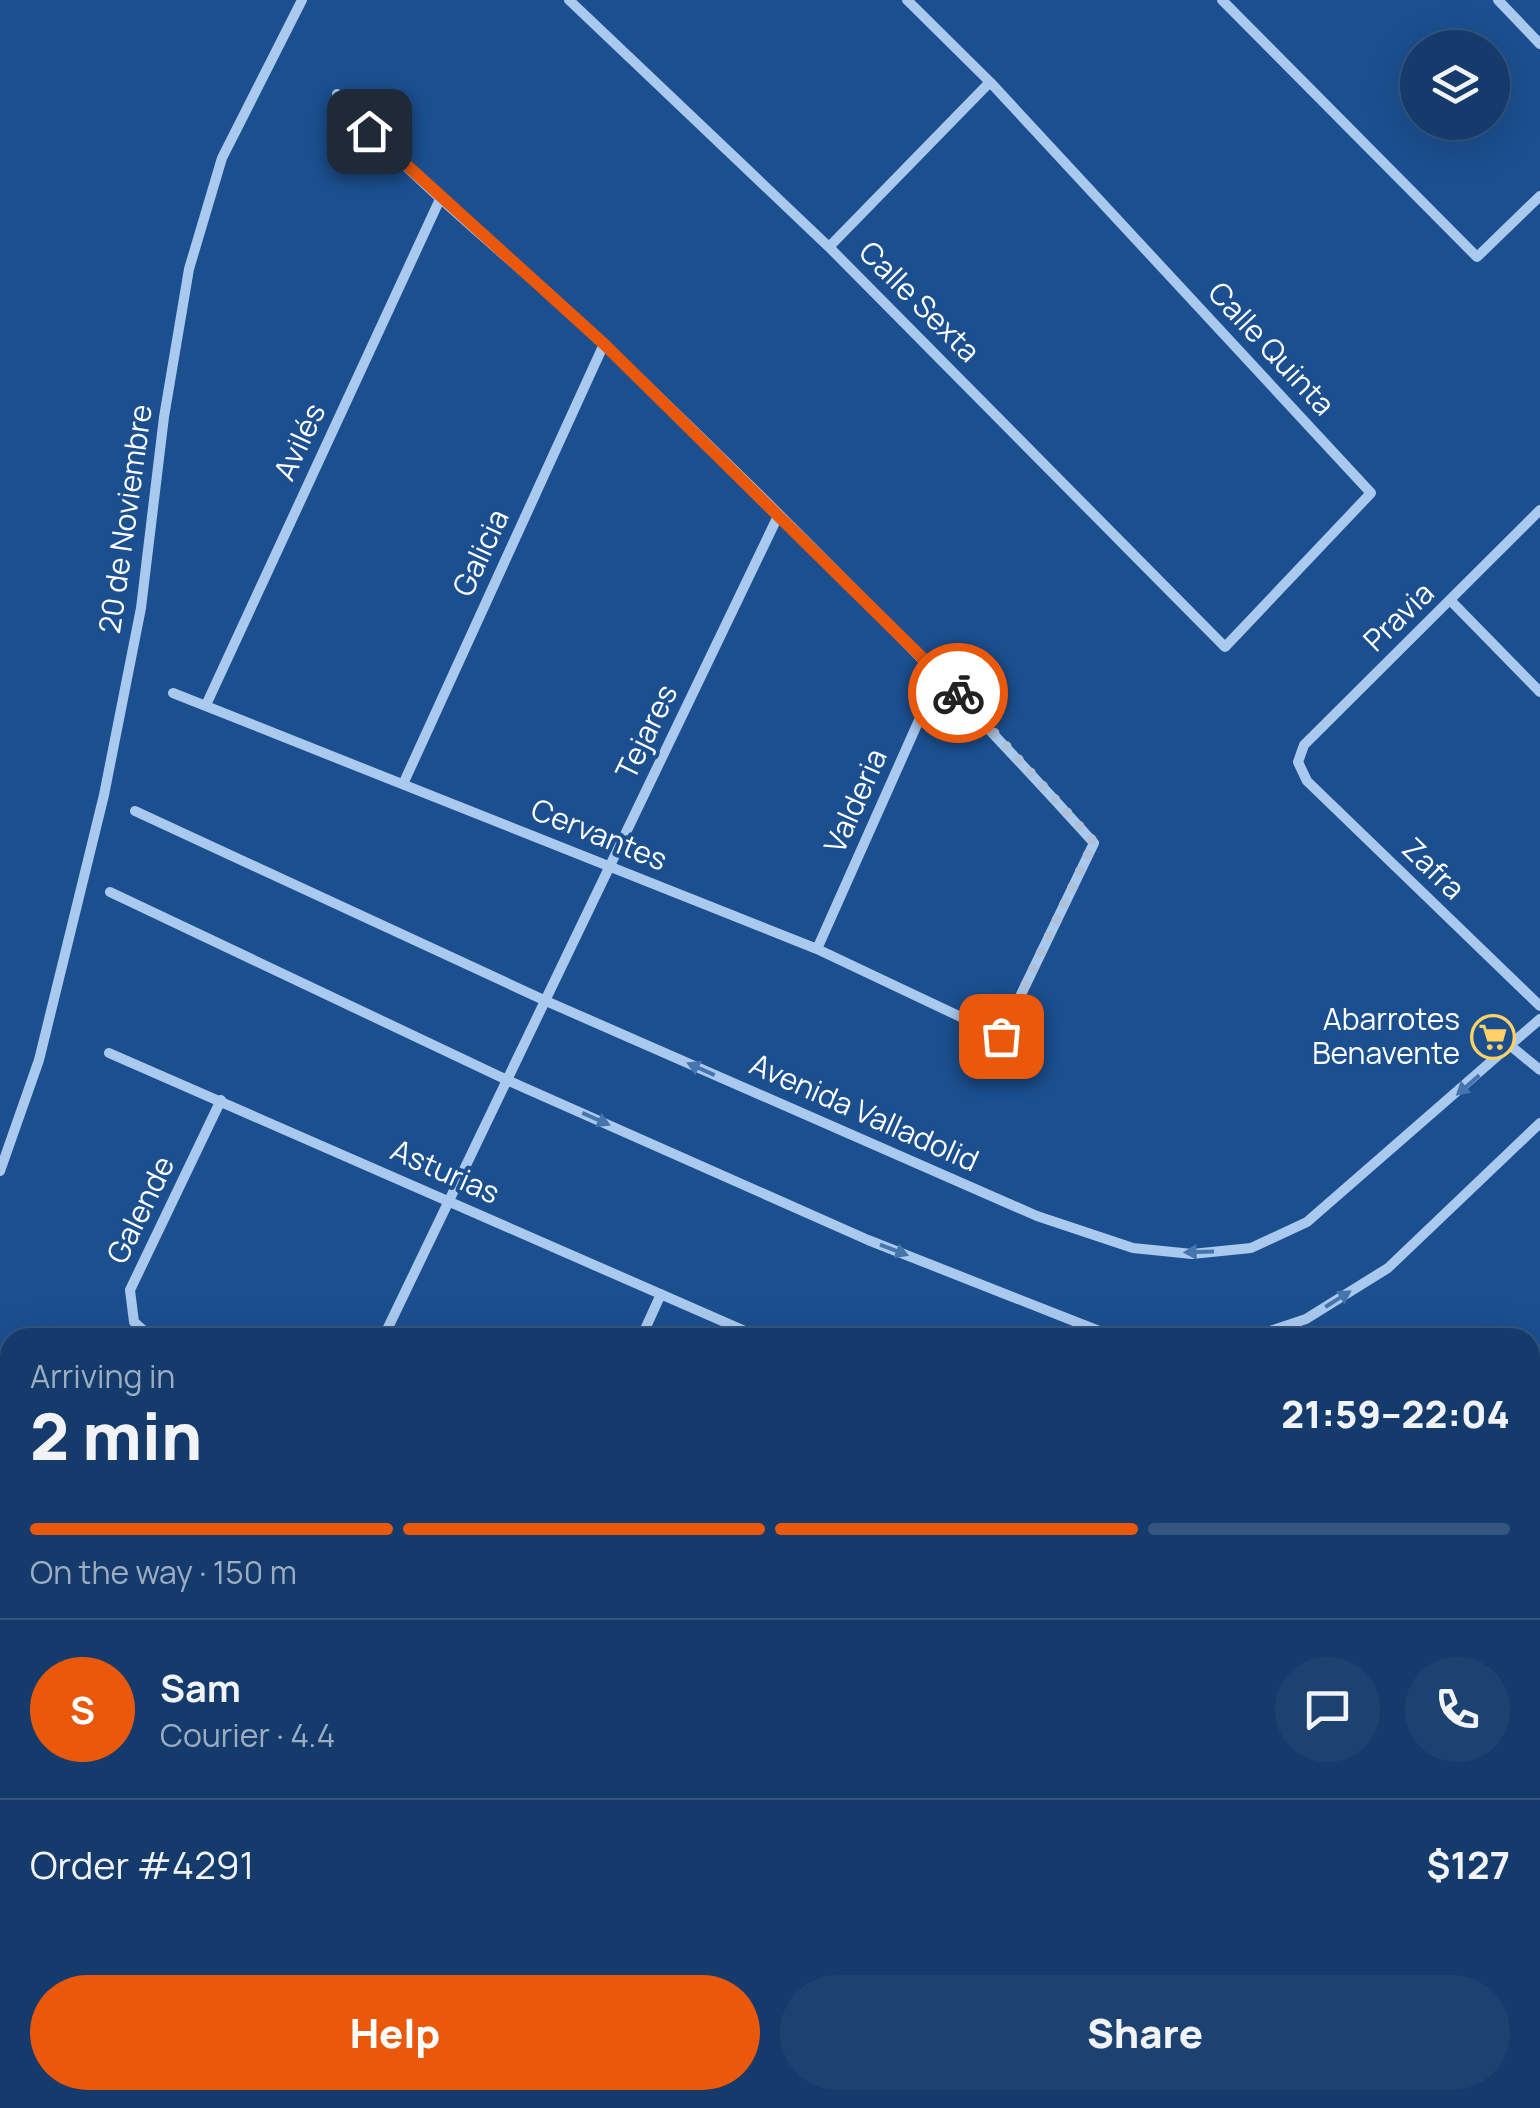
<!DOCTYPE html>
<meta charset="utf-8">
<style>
:root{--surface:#143b6b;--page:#1d4271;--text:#f1f3f6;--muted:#9dadc1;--line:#33557e;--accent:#ea580c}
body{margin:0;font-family:Manrope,sans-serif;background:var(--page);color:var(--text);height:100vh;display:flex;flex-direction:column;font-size:38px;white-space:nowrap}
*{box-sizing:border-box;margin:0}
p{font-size:32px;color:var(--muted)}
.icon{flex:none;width:55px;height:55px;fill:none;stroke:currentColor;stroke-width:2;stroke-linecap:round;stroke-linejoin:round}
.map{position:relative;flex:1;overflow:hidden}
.details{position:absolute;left:0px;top:1328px;width:1540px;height:782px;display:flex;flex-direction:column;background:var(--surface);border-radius:30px 30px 0 0;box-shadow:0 10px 40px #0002,0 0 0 2px var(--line)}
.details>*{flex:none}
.fabs{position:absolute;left:1400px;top:30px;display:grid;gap:20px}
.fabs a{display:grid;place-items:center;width:110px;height:110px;border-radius:50%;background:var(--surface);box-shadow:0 10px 40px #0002,0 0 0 2px var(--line);font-size:50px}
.pin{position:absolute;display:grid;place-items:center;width:85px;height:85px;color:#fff;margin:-42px;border-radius:20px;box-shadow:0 5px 15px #0006}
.courier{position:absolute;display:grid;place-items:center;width:100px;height:100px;margin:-50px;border:8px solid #ea580c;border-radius:50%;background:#fff;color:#222;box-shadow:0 2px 12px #0007}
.overview em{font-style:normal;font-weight:800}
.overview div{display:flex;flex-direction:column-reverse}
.overview{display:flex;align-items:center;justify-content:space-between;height:170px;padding:0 30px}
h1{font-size:65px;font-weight:800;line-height:75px}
.bar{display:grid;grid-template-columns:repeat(4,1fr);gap:15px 10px;align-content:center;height:120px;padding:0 30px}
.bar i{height:12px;border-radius:8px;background:var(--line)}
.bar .active{background:var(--accent)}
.bar p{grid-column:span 4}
.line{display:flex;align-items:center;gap:25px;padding:0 30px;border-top:2px solid var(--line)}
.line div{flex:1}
.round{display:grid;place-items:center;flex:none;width:105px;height:105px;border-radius:52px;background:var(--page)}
.action{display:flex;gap:20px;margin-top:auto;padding:20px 30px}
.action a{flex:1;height:115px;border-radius:60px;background:var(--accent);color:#fff;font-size:40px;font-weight:800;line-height:115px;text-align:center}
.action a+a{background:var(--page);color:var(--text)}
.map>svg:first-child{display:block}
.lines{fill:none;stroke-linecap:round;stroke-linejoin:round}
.street{stroke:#a9c9ee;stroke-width:10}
.oneway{fill:#4674ac}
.done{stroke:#afc1d8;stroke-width:10;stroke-dasharray:0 18}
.route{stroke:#ea580c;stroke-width:12}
.labels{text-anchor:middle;stroke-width:8;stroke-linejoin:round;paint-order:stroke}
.street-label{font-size:30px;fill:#fff;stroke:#1b4f8f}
.poi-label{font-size:30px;fill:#fff;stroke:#1b4f8f;text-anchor:end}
</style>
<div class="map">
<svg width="1540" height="2108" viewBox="0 0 1540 2108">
<rect width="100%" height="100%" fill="#1b4f8f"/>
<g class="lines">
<path class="street" d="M569,0L829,247L1225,647L1371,493L990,82L907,0
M1222,0L1477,257L1540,196
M1498,0L1540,44
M829,247L990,82
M1540,510L1304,745L1298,762L1307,781L1540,1006
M1452,602L1540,692
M173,693L817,949L1001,1036L1094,843C938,671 775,507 607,347C517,262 418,188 337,94
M206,705L440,199
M404,782L604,344
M135,811L546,1001L1037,1216L1133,1248L1192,1254L1251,1248L1307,1222L1540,1019
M110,892L507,1080L868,1240L1117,1338
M817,949L940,673
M1512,1047L1540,1070
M109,1053L761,1338
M0,1171L39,1060L104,795L141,608L164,417L189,269L222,158L302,0
M152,1338L134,1322L130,1290L221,1100
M383,1338L779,514
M641,1338L661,1294
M1249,1338L1306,1319L1388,1268L1540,1123
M1530,1654L1540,1658
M1530,1797L1540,1774
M1530,2001L1540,2005
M1189,2100L1209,2108
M716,2108L719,2100
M817,2108L820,2100
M1049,2108L1052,2100"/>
</g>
<defs><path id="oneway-solid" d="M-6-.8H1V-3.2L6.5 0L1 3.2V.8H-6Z" transform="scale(2.5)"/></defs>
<g class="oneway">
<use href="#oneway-solid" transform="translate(701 1069) rotate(-156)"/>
<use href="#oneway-solid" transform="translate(1468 1085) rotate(139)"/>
<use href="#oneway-solid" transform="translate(596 1119) rotate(24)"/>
<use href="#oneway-solid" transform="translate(894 1250) rotate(21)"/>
<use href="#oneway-solid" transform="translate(1199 1252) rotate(178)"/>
<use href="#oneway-solid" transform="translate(1338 1299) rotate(-32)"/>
</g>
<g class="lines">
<path class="done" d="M958,693L1094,842L1001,1036"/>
<path class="route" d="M369,131L604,344L958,693"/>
</g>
<defs>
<g id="supermarket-ring" transform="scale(2.25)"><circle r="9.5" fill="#1b4f8f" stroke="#ffd166" stroke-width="1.5"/><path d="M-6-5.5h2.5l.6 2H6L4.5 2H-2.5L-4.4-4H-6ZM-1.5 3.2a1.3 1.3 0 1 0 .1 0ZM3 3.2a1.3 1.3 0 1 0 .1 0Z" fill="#ffd166"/></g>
</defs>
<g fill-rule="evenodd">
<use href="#supermarket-ring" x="1493" y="1037"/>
</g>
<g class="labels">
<g class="street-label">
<text transform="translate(919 302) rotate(45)" y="10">Calle Sexta</text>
<text transform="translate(1271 349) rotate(47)" y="10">Calle Quinta</text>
<text transform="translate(300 442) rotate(-65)" y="10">Avilés</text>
<text transform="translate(126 519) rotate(-82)" y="10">20 de Noviembre</text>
<text transform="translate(481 553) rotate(-65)" y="10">Galicia</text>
<text transform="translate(1399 617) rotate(-44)" y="10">Pravia</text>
<text transform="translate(647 732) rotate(-64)" y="10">Tejares</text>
<text transform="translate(856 801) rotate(-66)" y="10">Valderia</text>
<text transform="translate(599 835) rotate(22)" y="10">Cervantes</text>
<text transform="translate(1433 869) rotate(44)" y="10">Zafra</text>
<text transform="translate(864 1113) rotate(24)" y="10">Avenida Valladolid</text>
<text transform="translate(445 1172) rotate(24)" y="10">Asturias</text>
<text transform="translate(141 1210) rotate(-64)" y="10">Galende</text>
</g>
<g class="poi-label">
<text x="1460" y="1030">Abarrotes<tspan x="1460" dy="34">Benavente</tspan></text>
</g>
</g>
</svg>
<div class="fabs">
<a><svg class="icon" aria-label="layers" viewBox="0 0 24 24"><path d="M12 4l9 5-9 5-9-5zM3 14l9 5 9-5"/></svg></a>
</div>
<div class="pin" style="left:1001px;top:1036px;background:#ea580c"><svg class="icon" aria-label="bag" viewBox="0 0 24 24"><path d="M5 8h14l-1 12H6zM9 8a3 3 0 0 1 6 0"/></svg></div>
<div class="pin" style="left:369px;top:131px;background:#1f2937"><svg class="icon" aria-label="home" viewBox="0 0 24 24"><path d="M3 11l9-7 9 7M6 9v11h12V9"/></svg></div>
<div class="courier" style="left:958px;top:693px"><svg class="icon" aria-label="bike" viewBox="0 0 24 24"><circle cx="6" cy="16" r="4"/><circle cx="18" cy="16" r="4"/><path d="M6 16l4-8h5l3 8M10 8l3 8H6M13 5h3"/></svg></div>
<section class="details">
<div class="overview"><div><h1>2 min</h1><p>Arriving in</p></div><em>21:59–22:04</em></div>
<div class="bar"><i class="active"></i><i class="active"></i><i class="active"></i><i></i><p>On the way · 150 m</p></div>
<div class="line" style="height:180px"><b class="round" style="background:var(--accent);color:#fff">S</b><div><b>Sam</b><p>Courier · 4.4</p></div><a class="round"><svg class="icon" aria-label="chat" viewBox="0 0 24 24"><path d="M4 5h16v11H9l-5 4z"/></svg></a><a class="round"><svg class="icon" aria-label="phone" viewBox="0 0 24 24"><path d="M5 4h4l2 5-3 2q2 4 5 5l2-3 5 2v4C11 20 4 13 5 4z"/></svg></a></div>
<div class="line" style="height:130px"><div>Order #4291</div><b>$127</b></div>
<div class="action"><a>Help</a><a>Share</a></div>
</section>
</div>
